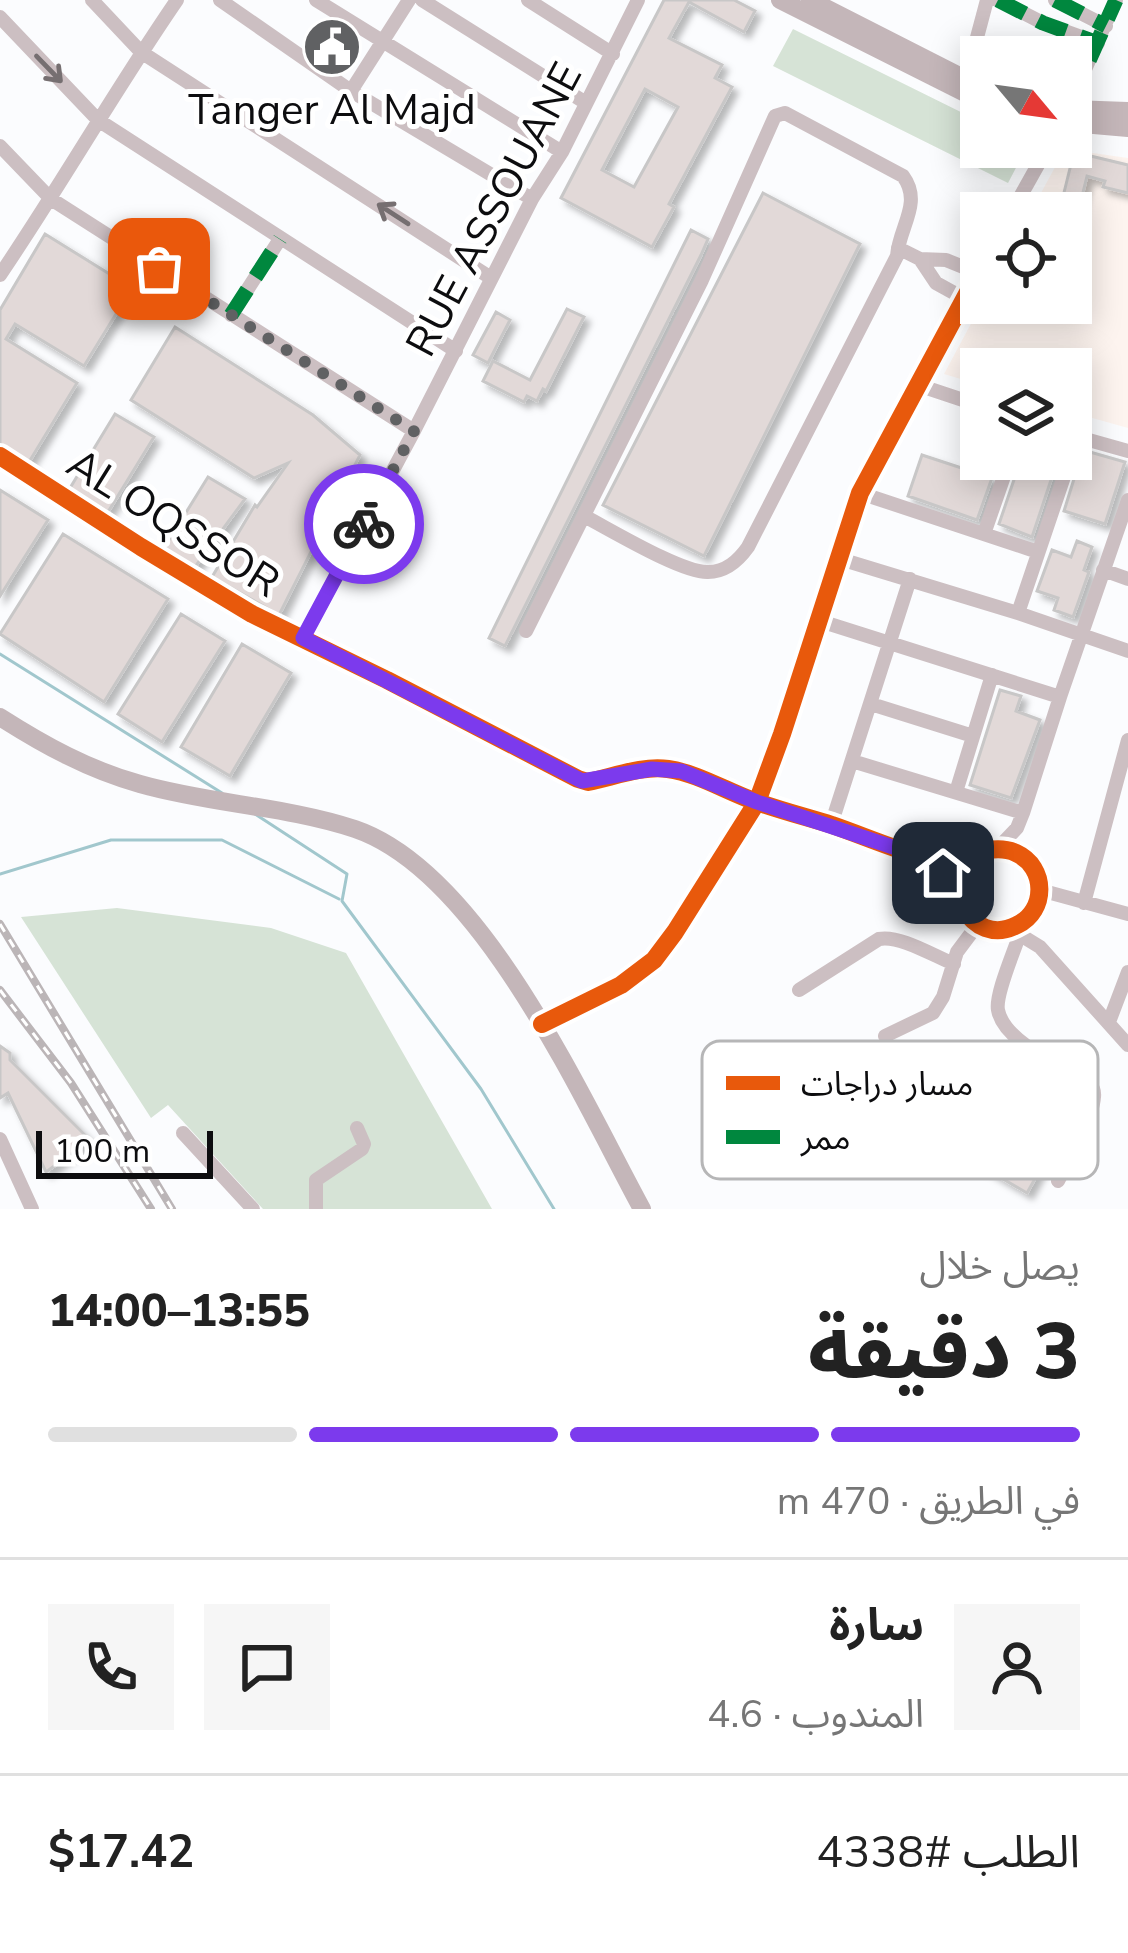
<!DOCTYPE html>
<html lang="ar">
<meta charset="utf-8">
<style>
:root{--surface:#fff;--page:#f6f6f6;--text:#222;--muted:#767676;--line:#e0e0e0;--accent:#7c3aed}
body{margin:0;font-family:"Nunito Sans","Noto Sans Arabic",sans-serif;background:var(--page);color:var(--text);direction:rtl;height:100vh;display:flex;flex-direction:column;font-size:45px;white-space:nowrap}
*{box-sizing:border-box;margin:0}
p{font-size:39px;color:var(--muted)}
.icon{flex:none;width:66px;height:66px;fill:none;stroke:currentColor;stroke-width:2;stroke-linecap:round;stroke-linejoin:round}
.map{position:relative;height:1209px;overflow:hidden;direction:ltr}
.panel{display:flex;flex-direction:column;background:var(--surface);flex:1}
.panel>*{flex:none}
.needle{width:78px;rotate:119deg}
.controls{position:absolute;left:960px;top:36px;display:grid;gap:24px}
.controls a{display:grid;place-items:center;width:132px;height:132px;border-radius:0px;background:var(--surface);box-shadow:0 6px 30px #0003;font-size:60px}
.scale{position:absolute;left:36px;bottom:30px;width:177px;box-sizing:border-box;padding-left:12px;border:6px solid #0d0d0f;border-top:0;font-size:33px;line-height:42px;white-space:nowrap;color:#0d0d0f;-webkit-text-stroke:9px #fff;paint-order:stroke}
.pin{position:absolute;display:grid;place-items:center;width:102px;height:102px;color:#fff;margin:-51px;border-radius:24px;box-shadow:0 6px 18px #0006}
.courier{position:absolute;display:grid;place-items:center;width:120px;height:120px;margin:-60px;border:9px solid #7c3aed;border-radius:50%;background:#fff;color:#222;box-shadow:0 3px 15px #0007}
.overview em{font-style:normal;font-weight:800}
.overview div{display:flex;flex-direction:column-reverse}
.overview{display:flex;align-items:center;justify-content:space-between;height:204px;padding:0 48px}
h1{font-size:78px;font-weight:800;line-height:90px}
.bar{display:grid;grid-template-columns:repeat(4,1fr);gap:18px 12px;align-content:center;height:144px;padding:0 48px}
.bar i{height:15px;border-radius:9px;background:var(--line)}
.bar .on{background:var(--accent)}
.bar p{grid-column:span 4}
.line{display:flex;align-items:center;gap:30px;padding:0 48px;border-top:3px solid var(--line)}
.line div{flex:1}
.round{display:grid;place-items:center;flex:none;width:126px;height:126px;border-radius:0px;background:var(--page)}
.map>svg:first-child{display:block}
.education{fill:#fdf4ef}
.green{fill:#d6e3d6}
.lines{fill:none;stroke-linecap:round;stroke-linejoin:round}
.stream{stroke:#a1c7cd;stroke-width:3}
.building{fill:#e2d9d8;stroke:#c8c7c7;stroke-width:3;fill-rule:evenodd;filter:url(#shadow)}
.minor{stroke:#ccbfc2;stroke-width:14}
.major{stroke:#c4b6b9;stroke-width:18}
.rail-casing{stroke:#bbb5b7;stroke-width:8}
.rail{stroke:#fff;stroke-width:3;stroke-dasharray:9;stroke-linecap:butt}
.quiet{stroke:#00873e;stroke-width:15;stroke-dasharray:30 15;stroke-linecap:butt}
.cycleway-casing{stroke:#fff;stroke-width:26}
.cycleway{stroke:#e8590c;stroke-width:18}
.oneway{stroke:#766f71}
.done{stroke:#606163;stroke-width:12;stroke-dasharray:0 21.6}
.route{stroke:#7c3aed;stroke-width:15}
.labels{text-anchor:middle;stroke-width:10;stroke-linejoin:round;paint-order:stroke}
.poi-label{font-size:42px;fill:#0d0d0f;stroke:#fff}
.street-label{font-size:42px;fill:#0d0d0f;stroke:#fff}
.key{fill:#fff;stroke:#b6b6b7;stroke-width:3}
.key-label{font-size:33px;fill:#0d0d0f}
</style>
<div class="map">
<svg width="1128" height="1209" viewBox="0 0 1128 1209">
<defs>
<filter id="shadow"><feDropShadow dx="5.5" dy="5.5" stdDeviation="3" flood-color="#0004"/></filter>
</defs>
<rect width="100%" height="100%" fill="#fbfcfe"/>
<path class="education" d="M1065,149L1128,158V428L1071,412V369H981V385L944,374L982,303H1071V213H1030Z"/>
<path class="green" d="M793,29L981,122V147H1027L1008,183L773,66Z
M117,908L271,928L346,953L492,1209H263L168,1105L151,1118L21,917Z"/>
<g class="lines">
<path class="stream" d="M0,654L222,793
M255,814L347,874L342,901L481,1089L554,1209
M0,874L111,840H222L339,899"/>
</g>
<path class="building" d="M664,0H734L755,11L744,32L689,2L669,38L722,65L715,78L732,87L669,204L674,207L652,247L561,198ZM645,89L678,107L634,187L602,170Z
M1074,152L1128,165V193L1103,187L1105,181L1087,176L1078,213H1059Z
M763,193L860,244L704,556L603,505Z
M691,230L708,239L701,255L505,646L489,638Z
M45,234L132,288L84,366L15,324L6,339L77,383L29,462L0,445V310Z
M567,309L584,317L546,391L543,389L537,401L527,396L524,402L483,381L493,361L530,380Z
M496,312L510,320L488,363L473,355Z
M175,327L313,415L360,455L279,615L212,577L255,505L257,507L288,463L254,478L131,400Z
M115,414L154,437L108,512L70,488Z
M1083,450L1125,462L1105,524L1064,511Z
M922,455L992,478L977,520L908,496Z
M1021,459H1058L1032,537L999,524Z
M208,477L245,499L195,567L164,548Z
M0,490L48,520L0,596Z
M63,534L168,599L104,702L0,634Z
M1077,541L1092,547L1084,570L1089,572L1073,617L1054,610L1058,598L1037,591L1052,550L1071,557Z
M181,614L225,641L162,742L118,714Z
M242,644L291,673L230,776L181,747Z
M1000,690L1021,696L1016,711L1040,720L1011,798L970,785Z
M837,1045L904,1088L925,1051L1060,1134L1027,1193L891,1113L822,1068Z
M0,1046L10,1053V1060L90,1140L46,1172L8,1093L0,1098Z"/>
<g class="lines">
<path class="minor" d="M92,0L141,52L491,278
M220,0L351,91L532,199
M316,0L562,152
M422,0L586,103
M528,0L613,54
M998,0L1043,23L1098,43
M1055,0L1106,26
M0,17L98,120L456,351
M962,78L971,60L987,0
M351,91L409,0
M1071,101L1116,0
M0,146L51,199L414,431
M1011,213L1048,147
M898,248L920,259L946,260L978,273
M920,259L936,283L965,299
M0,275C61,185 115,90 177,0
M231,315L280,239
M918,385L981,406
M1071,435L1128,451
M0,456L141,547L252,614L387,680L578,779L588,782C613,777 643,765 668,769C697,773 726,791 754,801C779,810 806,817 832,825C864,836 895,850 927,858C956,866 988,840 1016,853C1047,867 1047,911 1017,925C971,949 935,882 982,853
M860,493L1038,552
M984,534L1010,459
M837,558L1018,613L1128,651
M1103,570L1128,579
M1018,613L1070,459
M817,620L1060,697
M526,631L702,280L775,116L785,113L903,176C923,203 899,227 897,256L748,547C738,561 726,572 708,572C682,573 611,530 584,516
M303,638L414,431L532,199L562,152L638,0
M871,704L973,736
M852,761L1023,813
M956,792L992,675
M831,825L910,579
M997,849L1017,828L1023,813L1060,697L1128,500
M932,860L958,895
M1040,890L1128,914
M1084,903L1128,740
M1014,931L1040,947L1128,1045
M1019,936C1014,952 995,995 998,1010C1004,1042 1060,1065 1087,1080C1091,1086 1095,1088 1094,1097C1093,1117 1068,1162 1058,1181
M799,990L879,939C900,935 932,955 954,964
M1109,1022L1128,972
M542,1024L621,985L654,960L675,932L757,802L782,734L860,493L981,268
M885,1036L933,1013L943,997L957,952L978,924
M183,1133L253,1209
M0,1139L32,1209
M316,1209V1180L362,1149L364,1144L357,1128"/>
<path class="major" d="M780,0L981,101
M810,0L981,87
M1071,109L1128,111
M1071,123L1128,128
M0,717C44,745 89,770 140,784C210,804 285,806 355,829C481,872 581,1097 642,1209"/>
<g class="rail-casing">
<path id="rail" d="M0,924L172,1209
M0,990L71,1083L151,1209"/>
</g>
<use href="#rail" class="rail"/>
<path class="quiet" d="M998,0L1043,23L1098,43
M1055,0L1106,26
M1071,101L1116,0
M231,315L280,239"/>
<g class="cycleway-casing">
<path id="cycleway" d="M0,456L141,547L252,614L387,680L578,779L588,782C613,777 643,765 668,769C697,773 726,791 754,801C779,810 806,817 832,825C864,836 895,850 927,858C956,866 988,840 1016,853C1047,867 1047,911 1017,925C971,949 935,882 982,853
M542,1024L621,985L654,960L675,932L757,802L782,734L860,493L981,268"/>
</g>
<use href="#cycleway" class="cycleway"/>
</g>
<defs><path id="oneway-shaft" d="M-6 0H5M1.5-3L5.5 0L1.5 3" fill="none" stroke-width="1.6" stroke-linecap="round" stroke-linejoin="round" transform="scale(3)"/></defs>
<g class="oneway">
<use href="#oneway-shaft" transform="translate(49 69) rotate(46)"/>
<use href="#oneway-shaft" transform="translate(393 214) rotate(-147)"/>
</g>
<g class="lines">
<path class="done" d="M159,269L414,431L364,524"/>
<path class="route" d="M364,524L303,638L582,781L652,769L681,771L757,802L932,860L943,873"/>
</g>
<defs>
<g id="civic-disc" transform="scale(3)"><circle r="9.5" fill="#606163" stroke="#fff"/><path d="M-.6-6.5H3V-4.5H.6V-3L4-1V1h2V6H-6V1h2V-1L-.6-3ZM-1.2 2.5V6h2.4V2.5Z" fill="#fff"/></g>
</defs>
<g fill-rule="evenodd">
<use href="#civic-disc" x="332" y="47"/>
</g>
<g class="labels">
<g class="poi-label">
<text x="332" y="124">Tanger Al Majd</text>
</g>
<g class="street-label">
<text transform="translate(493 209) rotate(-62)" y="15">RUE ASSOUANE</text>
<text transform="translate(174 522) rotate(32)" y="15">AL OQSSOR</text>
</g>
</g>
<rect x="702" y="1041" width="396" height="138" rx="18" class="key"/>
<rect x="726" y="1076" width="54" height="14" fill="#e8590c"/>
<rect x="726" y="1130" width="54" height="14" fill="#00873e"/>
<g class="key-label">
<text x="801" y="1095">مسار دراجات</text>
<text x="801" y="1149">ممر</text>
</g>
</svg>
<div class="controls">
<a><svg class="needle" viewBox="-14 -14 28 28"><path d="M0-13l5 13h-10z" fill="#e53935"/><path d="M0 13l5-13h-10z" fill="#767676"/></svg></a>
<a><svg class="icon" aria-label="locate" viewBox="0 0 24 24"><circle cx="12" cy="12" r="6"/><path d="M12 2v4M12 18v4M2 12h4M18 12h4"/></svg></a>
<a><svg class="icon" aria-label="layers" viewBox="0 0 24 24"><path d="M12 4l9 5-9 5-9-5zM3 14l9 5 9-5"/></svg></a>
</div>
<div class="scale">100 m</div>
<div class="pin" style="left:159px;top:269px;background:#ea580c"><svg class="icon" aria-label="bag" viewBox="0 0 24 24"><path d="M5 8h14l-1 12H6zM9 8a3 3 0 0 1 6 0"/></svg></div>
<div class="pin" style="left:943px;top:873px;background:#1f2937"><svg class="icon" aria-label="home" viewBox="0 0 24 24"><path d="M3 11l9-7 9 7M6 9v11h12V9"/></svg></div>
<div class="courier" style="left:364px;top:524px"><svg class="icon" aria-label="bike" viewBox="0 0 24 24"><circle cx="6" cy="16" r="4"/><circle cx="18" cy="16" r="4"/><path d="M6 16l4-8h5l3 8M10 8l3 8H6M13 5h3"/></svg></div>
</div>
<section class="panel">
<div class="overview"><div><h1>3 دقيقة</h1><p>يصل خلال</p></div><em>13:55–14:00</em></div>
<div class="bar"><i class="on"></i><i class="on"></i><i class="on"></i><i></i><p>في الطريق · 470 m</p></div>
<div class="line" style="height:216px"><a class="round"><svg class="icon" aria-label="person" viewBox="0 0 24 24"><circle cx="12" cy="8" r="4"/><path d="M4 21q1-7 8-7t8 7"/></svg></a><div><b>سارة</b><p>المندوب · 4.6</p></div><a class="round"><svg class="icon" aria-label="chat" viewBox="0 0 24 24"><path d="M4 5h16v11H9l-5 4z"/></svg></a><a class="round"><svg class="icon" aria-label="phone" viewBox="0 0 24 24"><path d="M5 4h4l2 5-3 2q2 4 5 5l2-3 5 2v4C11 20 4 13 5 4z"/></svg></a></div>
<div class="line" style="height:156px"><div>الطلب #4338</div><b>$17.42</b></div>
</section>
